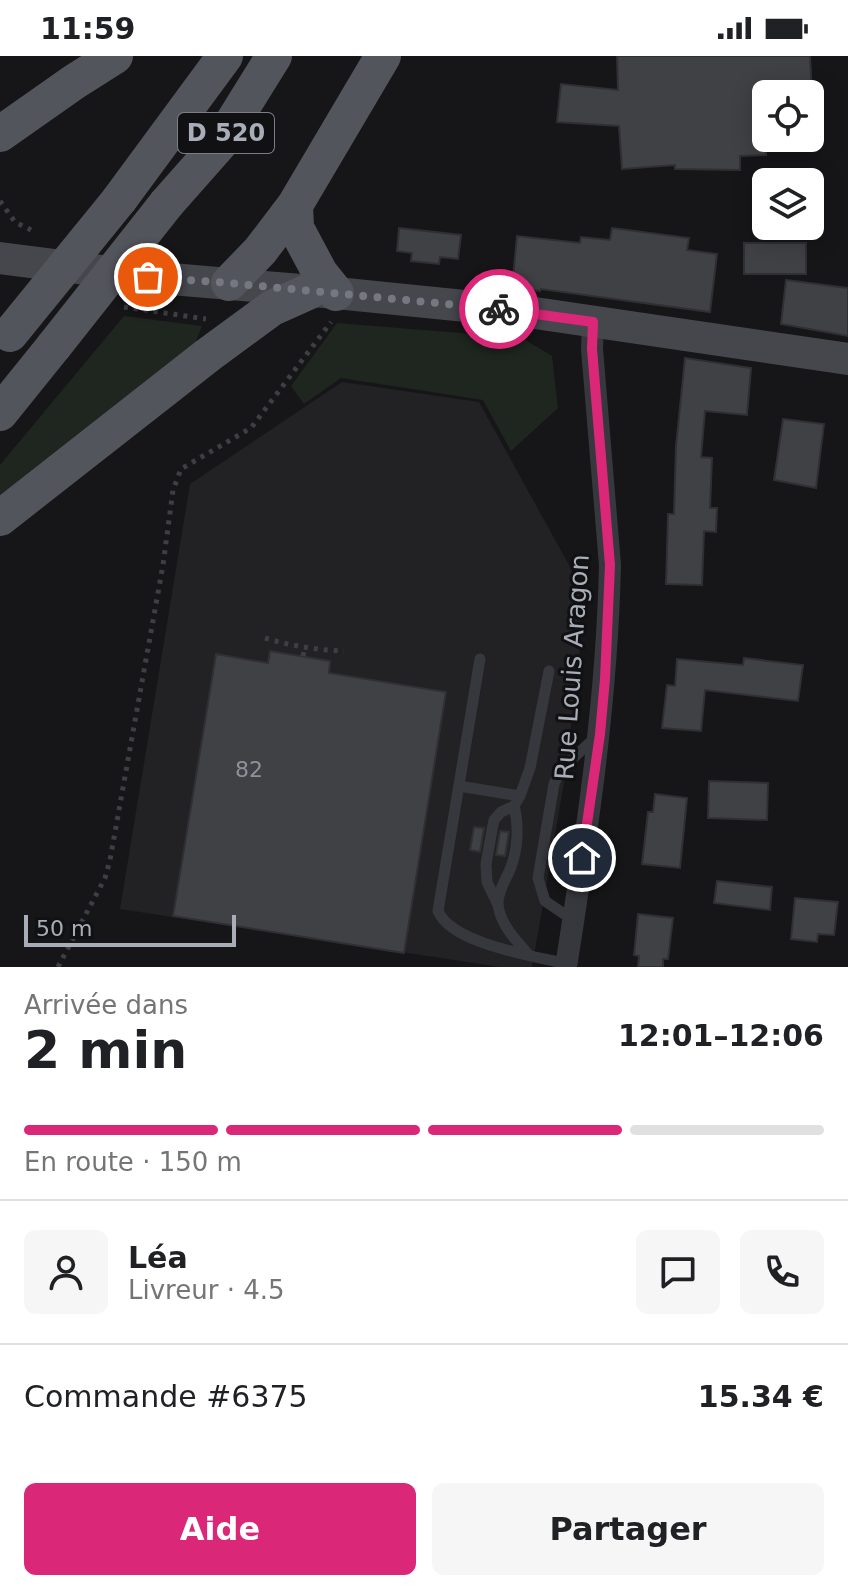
<!DOCTYPE html>
<html lang="fr">
<meta charset="utf-8">
<style>
:root{--surface:#fff;--page:#f6f6f6;--text:#202124;--muted:#757577;--line:#e0e0e0;--accent:#db2777}
body{margin:0;font-family:"DejaVu Sans",sans-serif;background:var(--page);color:var(--text);height:100vh;display:flex;flex-direction:column;font-size:30px;white-space:nowrap}
*{box-sizing:border-box;margin:0}
p{font-size:26px;color:var(--muted)}
.icon{flex:none;width:44px;height:44px;fill:none;stroke:currentColor;stroke-width:2;stroke-linecap:round;stroke-linejoin:round}
.map{position:relative;height:911px;overflow:hidden}
.panel{display:flex;flex-direction:column;background:var(--surface);flex:1}
.panel>*{flex:none}
.fabs{position:absolute;left:752px;top:24px;display:grid;gap:16px}
.fabs a{display:grid;place-items:center;width:72px;height:72px;border-radius:12px;background:var(--surface);box-shadow:0 4px 20px #0003;font-size:40px}
.scale{position:absolute;left:24px;bottom:20px;width:212px;box-sizing:border-box;padding-left:8px;border:4px solid #a8adb8;border-top:0;font-size:22px;line-height:28px;white-space:nowrap;color:#a8adb8;-webkit-text-stroke:6px #111113;paint-order:stroke}
.pin{position:absolute;display:grid;place-items:center;width:68px;height:68px;color:#fff;margin:-34px;border:4px solid #fff;border-radius:50%;box-shadow:0 2px 8px #0007}
.courier{position:absolute;display:grid;place-items:center;width:80px;height:80px;margin:-40px;border:6px solid #db2777;border-radius:50%;background:#fff;color:#222;box-shadow:0 2px 10px #0007}
.summary em{font-style:normal;font-weight:800}
.summary div{display:flex;flex-direction:column-reverse}
.summary{display:flex;align-items:center;justify-content:space-between;height:136px;padding:0 24px}
h1{font-size:52px;font-weight:800;line-height:60px}
.bar{display:grid;grid-template-columns:repeat(4,1fr);gap:12px 8px;align-content:center;height:96px;padding:0 24px}
.bar i{height:10px;border-radius:6px;background:var(--line)}
.bar .current{background:var(--accent)}
.bar p{grid-column:span 4}
.line{display:flex;align-items:center;gap:20px;padding:0 24px;border-top:2px solid var(--line)}
.line div{flex:1}
.round{display:grid;place-items:center;flex:none;width:84px;height:84px;border-radius:12px;background:var(--page)}
.cta{display:flex;gap:16px;margin-top:auto;padding:16px 24px}
.cta a{flex:1;height:92px;border-radius:12px;background:var(--accent);color:#fff;font-size:32px;font-weight:800;line-height:92px;text-align:center}
.cta a+a{background:var(--page);color:var(--text)}
.status{display:flex;justify-content:space-between;align-items:center;height:56px;padding:0 40px;background:var(--surface);direction:ltr}
.status svg{height:22px;fill:currentColor}
.map>svg:first-child{display:block}
.built{fill:#222225}
.green{fill:#1e261f}
.building{fill:#404145;stroke:#303034;stroke-width:2}
.lines{fill:none;stroke-linecap:round;stroke-linejoin:round}
.path{stroke:#3d3f44;stroke-width:5;stroke-dasharray:4 6;stroke-linecap:butt}
.lane{stroke:#37383d;stroke-width:11}
.street{stroke:#37383d;stroke-width:22}
.secondary{stroke:#45474d;stroke-width:32}
.primary{stroke:#53555c;stroke-width:36}
.primary-bridge{stroke:#53555c;stroke-width:36}
.done{stroke:#757880;stroke-width:8;stroke-dasharray:0 14.4}
.route{stroke:#db2777;stroke-width:10}
.labels{text-anchor:middle;stroke-width:6;stroke-linejoin:round;paint-order:stroke}
.number-label{font-size:22px;fill:#8e929b}
.shield{fill:#111113;stroke:#7b7e86;stroke-width:2}
.shield-label{font-size:24px;font-weight:bold;fill:#a8adb8}
.street-label{font-size:26px;fill:#a8adb8;stroke:#111113}
</style>
<div class="status"><b>11:59</b><svg viewBox="0 0 49 12"><path d="M0 12V9h3v3zM5 12V6h3v6zM10 12V3h3v9zM15 12V0h3v12zM26 1h20v11H26zM47 4h2v5h-2z"/></svg></div>
<div class="map">
<svg width="848" height="911" viewBox="0 0 848 911">
<rect width="100%" height="100%" fill="#161618"/>
<path class="built" d="M342,326L479,346L580,529V592L565,721L532,911H500L120,853L190,428Z"/>
<path class="green" d="M124,260L202,270L195,288L0,445V409Z
M337,267L522,282L552,300L558,352L511,395L483,344L341,322L304,348L291,330Z"/>
<path class="building" d="M617,0H810L812,38H766V99L740,100V114L675,113V109L622,113L619,70L557,66L561,28L618,34Z
M399,172L461,179L458,203L440,201L439,208L411,205L412,197L397,195Z
M612,172L689,182L687,194L717,198L710,256L541,233L540,235L512,232L517,180L580,187L581,181L610,184Z
M744,187H806V218H744Z
M786,224L848,232V280L781,268Z
M685,302L751,312L747,359L705,355L701,401L712,402L710,452H717L716,476L704,475L702,529L666,528L668,458H674L676,390Z
M783,363L824,368L816,432L774,424Z
M270,595L330,605L329,617L446,636L404,897L173,860L216,598L268,607Z
M744,602L803,609L798,645L705,634L701,675L662,672L667,629L675,630L677,603L743,609Z
M709,725L768,727L767,764L708,762Z
M655,738L687,742L680,812L642,808L648,756H653Z
M474,771L484,772L480,796L470,794Z
M500,775L509,776L505,800L496,799Z
M717,825L772,831L770,854L714,847Z
M795,842L838,846L834,879L818,878L817,886L791,883Z
M638,858L673,862L668,903H663V911H638L639,900L634,899Z"/>
<g class="lines">
<path class="path" d="M0,145L15,166L31,174
M124,251L206,263
M265,582C291,590 317,594 344,595
M303,600L305,591
M58,911L105,822L110,804L163,509L173,434L181,413L251,372L331,266"/>
<path class="lane" d="M480,603L438,855C452,888 534,900 567,908
M459,730L520,740
M514,750C519,769 518,792 511,811C506,824 499,832 498,846C498,866 517,886 529,899
M498,849L487,826L486,808L492,774L494,764L501,756L514,750L520,740L530,712L549,615
M573,864L545,845L538,822L554,728L560,714L596,681"/>
<path class="street" d="M566,911C587,777 607,644 610,509L592,293L593,266"/>
<path class="secondary" d="M0,202L148,221L336,237L535,257L848,303"/>
<path class="primary" d="M0,78L74,26L115,0
M119,144L225,0
M167,147L220,87L274,0
M229,227L260,195L295,149
M336,237L320,217L296,172L295,149L383,0
M0,357L54,290
M0,462L208,299L272,252L310,235"/>
<path class="primary-bridge" d="M10,278L119,144
M54,290L167,147"/>
</g>
<g class="lines">
<path class="done" d="M148,221L229,227L499,253"/>
<path class="route" d="M499,253L593,266L592,293L610,509L605,623L600,678L582,802"/>
</g>
<g class="labels">
<g class="number-label">
<text x="249" y="721">82</text>
</g>
<rect class="shield" x="178" y="57" width="96" height="40" rx="6"/>
<g class="shield-label">
<text x="226" y="85">D 520</text>
</g>
<g class="street-label">
<text transform="translate(572 611) rotate(-86)" y="9">Rue Louis Aragon</text>
</g>
</g>
</svg>
<div class="fabs">
<a><svg class="icon" aria-label="locate" viewBox="0 0 24 24"><circle cx="12" cy="12" r="6"/><path d="M12 2v4M12 18v4M2 12h4M18 12h4"/></svg></a>
<a><svg class="icon" aria-label="layers" viewBox="0 0 24 24"><path d="M12 4l9 5-9 5-9-5zM3 14l9 5 9-5"/></svg></a>
</div>
<div class="scale">50 m</div>
<div class="pin" style="left:148px;top:221px;background:#ea580c"><svg class="icon" aria-label="bag" viewBox="0 0 24 24"><path d="M5 8h14l-1 12H6zM9 8a3 3 0 0 1 6 0"/></svg></div>
<div class="pin" style="left:582px;top:802px;background:#1f2937"><svg class="icon" aria-label="home" viewBox="0 0 24 24"><path d="M3 11l9-7 9 7M6 9v11h12V9"/></svg></div>
<div class="courier" style="left:499px;top:253px"><svg class="icon" aria-label="bike" viewBox="0 0 24 24"><circle cx="6" cy="16" r="4"/><circle cx="18" cy="16" r="4"/><path d="M6 16l4-8h5l3 8M10 8l3 8H6M13 5h3"/></svg></div>
</div>
<section class="panel">
<div class="summary"><div><h1>2 min</h1><p>Arrivée dans</p></div><em>12:01–12:06</em></div>
<div class="bar"><i class="current"></i><i class="current"></i><i class="current"></i><i></i><p>En route · 150 m</p></div>
<div class="line" style="height:144px"><a class="round"><svg class="icon" aria-label="person" viewBox="0 0 24 24"><circle cx="12" cy="8" r="4"/><path d="M4 21q1-7 8-7t8 7"/></svg></a><div><b>Léa</b><p>Livreur · 4.5</p></div><a class="round"><svg class="icon" aria-label="chat" viewBox="0 0 24 24"><path d="M4 5h16v11H9l-5 4z"/></svg></a><a class="round"><svg class="icon" aria-label="phone" viewBox="0 0 24 24"><path d="M5 4h4l2 5-3 2q2 4 5 5l2-3 5 2v4C11 20 4 13 5 4z"/></svg></a></div>
<div class="line" style="height:104px"><div>Commande #6375</div><b>15.34 €</b></div>
<div class="cta"><a>Aide</a><a>Partager</a></div>
</section>
